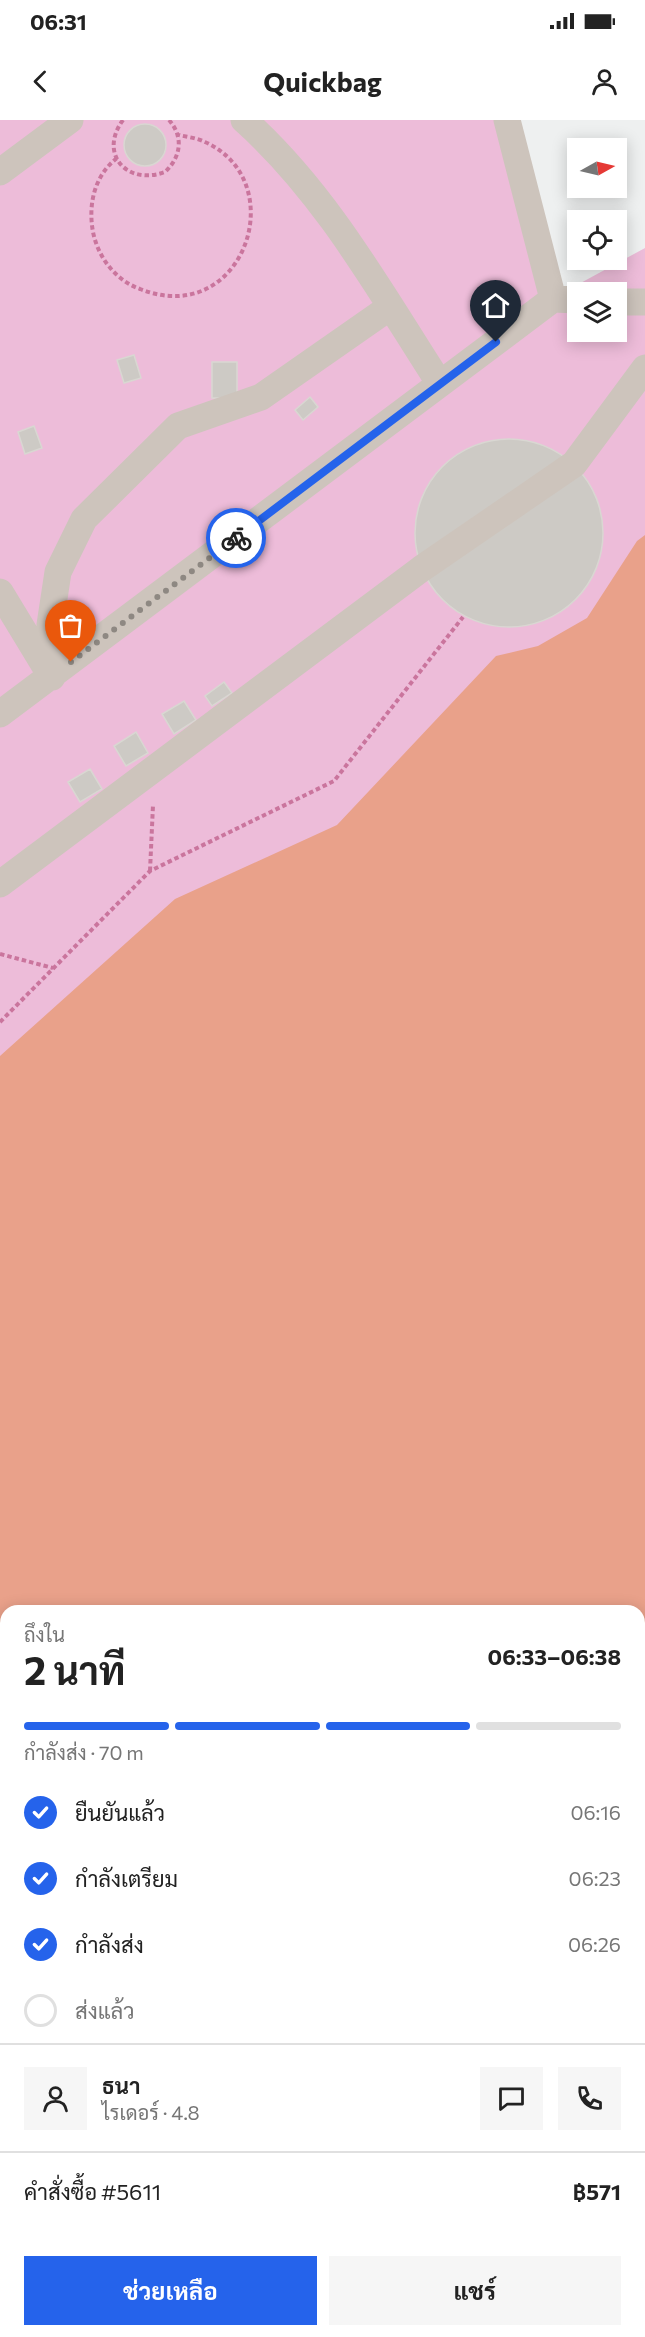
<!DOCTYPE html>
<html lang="th">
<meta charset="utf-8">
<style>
:root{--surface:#fff;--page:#f6f6f6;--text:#222;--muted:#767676;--line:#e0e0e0;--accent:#2563eb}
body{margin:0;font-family:Commissioner,Sarabun,sans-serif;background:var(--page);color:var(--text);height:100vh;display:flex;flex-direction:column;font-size:22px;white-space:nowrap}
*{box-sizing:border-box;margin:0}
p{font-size:20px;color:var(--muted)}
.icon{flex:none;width:33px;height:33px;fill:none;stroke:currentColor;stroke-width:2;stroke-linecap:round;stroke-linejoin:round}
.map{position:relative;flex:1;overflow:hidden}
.details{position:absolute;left:0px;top:1485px;width:645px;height:732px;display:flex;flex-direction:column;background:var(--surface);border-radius:18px 18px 0 0;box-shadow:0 3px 15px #0003}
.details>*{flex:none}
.needle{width:39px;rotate:82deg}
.fabs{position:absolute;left:567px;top:18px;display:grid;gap:12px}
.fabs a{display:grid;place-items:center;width:60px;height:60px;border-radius:0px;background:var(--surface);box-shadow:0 3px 15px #0003;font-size:30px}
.pin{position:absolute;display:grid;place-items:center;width:51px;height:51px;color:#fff;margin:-62px -26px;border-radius:50% 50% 50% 0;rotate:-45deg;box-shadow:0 0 6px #0007}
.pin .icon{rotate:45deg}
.courier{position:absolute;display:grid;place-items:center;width:60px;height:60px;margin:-30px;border:4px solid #2563eb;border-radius:50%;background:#fff;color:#222;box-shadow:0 2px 8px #0007}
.headline em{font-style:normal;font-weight:700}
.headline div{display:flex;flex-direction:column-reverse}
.headline{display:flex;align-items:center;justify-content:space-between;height:102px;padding:0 24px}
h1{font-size:39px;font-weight:700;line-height:45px}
.bar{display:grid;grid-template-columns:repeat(4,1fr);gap:9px 6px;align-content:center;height:72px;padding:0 24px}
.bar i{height:8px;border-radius:4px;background:var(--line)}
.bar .active{background:var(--accent)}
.bar p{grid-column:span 4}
.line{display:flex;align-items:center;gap:15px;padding:0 24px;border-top:2px solid var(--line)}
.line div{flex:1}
.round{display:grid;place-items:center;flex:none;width:63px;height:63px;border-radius:0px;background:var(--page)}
ol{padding:0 24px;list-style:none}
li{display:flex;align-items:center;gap:18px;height:66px}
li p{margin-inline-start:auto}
li .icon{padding:6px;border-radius:50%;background:var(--accent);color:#fff;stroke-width:4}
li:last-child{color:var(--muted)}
li i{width:33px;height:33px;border:3px solid var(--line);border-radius:50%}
.cta{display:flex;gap:12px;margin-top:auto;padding:12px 24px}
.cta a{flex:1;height:69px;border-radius:0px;background:var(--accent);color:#fff;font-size:24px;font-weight:700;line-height:69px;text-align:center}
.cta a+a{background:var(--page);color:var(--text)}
.status{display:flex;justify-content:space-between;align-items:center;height:42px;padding:0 30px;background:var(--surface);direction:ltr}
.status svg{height:16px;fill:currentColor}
header{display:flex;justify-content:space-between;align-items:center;height:78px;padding:0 24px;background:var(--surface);font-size:27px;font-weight:700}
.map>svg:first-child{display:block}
.green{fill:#edbcd9;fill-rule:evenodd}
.water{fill:#e9a18a;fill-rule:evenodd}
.building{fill:#cdcac5;stroke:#d9d7d2;stroke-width:1.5}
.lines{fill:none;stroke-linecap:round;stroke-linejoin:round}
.path{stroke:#ca759d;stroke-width:4;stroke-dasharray:4.5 3;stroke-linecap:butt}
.minor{stroke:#cdc4bc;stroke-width:27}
.done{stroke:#8e8882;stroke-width:6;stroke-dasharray:0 10.8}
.route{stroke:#2563eb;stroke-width:8}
</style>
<div class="status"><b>06:31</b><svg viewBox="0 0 49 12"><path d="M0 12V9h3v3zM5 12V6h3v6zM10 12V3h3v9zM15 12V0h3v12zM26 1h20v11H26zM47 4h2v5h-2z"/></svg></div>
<header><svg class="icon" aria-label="back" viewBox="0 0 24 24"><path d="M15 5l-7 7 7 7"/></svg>Quickbag<svg class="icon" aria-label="person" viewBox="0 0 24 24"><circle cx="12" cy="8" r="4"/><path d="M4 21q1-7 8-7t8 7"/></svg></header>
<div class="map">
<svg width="645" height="2217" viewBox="0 0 645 2217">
<rect width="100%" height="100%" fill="#eef0f0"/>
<path class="green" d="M0,0H505L553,178L645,128V2217H0ZM578,172H616V212H578ZM6,1491H639V2211H6Z"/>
<path class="water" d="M645,415V2217H0V936L175,779L337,705L496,536L538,526L587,498L637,421ZM6,1491H639V2211H6Z"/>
<path class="building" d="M124 25a21 21 0 1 1 42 0a21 21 0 1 1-42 0Z
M134,235L141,258L124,263L117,240Z
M212,242H237V278H212Z
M310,277L318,287L303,300L295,290Z
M34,306L42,328L25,334L18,312Z
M415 413a94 94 0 1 1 188 0a94 94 0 1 1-188 0Z
M224,562L232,573L212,586L205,576Z
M184,581L196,600L174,614L162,594Z
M136,612L148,633L126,646L114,626Z
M90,649L102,669L80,682L68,662Z"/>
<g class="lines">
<path class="path" d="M123,0C98,34 127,66 165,52C181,37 184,17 169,0
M117,38C94,56 88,85 93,112C98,137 115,160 140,169C243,210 294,62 205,22C197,18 187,17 179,15
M150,751L153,685
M0,834L53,848
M0,902L150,751L334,661L463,497"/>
<path class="minor" d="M244,0C326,73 381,173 440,264
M0,52L70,0
M553,179L578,180
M616,182H645
M0,472L51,556
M52,557L50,505L58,452L84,399L178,306L261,277L390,187
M0,594L553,179L507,0
M0,764L421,449L574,344L645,248"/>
</g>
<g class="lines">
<path class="done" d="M71,542L236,418"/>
<path class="route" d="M236,418L496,222"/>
</g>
</svg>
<div class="fabs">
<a><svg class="needle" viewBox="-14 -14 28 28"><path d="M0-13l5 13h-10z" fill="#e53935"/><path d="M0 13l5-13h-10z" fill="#767676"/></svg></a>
<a><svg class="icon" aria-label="locate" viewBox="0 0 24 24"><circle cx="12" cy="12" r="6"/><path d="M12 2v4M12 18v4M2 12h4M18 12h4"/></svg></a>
<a><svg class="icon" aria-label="layers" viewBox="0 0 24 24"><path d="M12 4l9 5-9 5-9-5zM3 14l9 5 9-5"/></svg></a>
</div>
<div class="pin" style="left:71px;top:542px;background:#ea580c"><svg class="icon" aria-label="bag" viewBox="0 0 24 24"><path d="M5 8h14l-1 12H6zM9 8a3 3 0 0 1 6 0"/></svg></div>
<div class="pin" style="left:496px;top:222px;background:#1f2937"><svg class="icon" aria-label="home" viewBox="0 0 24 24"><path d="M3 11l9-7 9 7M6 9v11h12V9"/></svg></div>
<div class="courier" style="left:236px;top:418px"><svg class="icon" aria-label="bike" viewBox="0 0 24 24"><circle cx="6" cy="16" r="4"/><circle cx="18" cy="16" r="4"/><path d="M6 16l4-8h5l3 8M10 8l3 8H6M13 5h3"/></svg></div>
<section class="details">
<div class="headline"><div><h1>2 นาที</h1><p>ถึงใน</p></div><em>06:33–06:38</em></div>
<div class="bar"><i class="active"></i><i class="active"></i><i class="active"></i><i></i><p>กำลังส่ง · 70 m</p></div>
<ol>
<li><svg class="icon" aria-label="check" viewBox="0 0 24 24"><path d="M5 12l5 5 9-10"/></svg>ยืนยันแล้ว<p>06:16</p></li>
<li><svg class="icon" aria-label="check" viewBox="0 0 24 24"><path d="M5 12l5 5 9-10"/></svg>กำลังเตรียม<p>06:23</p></li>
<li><svg class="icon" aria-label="check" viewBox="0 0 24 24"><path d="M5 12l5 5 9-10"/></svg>กำลังส่ง<p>06:26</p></li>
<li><i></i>ส่งแล้ว</li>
</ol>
<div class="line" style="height:108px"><a class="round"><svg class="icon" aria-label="person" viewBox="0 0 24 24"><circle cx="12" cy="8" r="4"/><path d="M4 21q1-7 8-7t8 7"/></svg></a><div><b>ธนา</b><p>ไรเดอร์ · 4.8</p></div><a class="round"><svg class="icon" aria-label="chat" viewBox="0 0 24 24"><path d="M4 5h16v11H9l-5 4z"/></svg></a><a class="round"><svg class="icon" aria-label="phone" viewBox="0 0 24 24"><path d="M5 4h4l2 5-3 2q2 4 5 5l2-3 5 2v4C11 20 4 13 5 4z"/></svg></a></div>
<div class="line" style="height:78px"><div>คำสั่งซื้อ #5611</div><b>฿571</b></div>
<div class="cta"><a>ช่วยเหลือ</a><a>แชร์</a></div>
</section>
</div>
